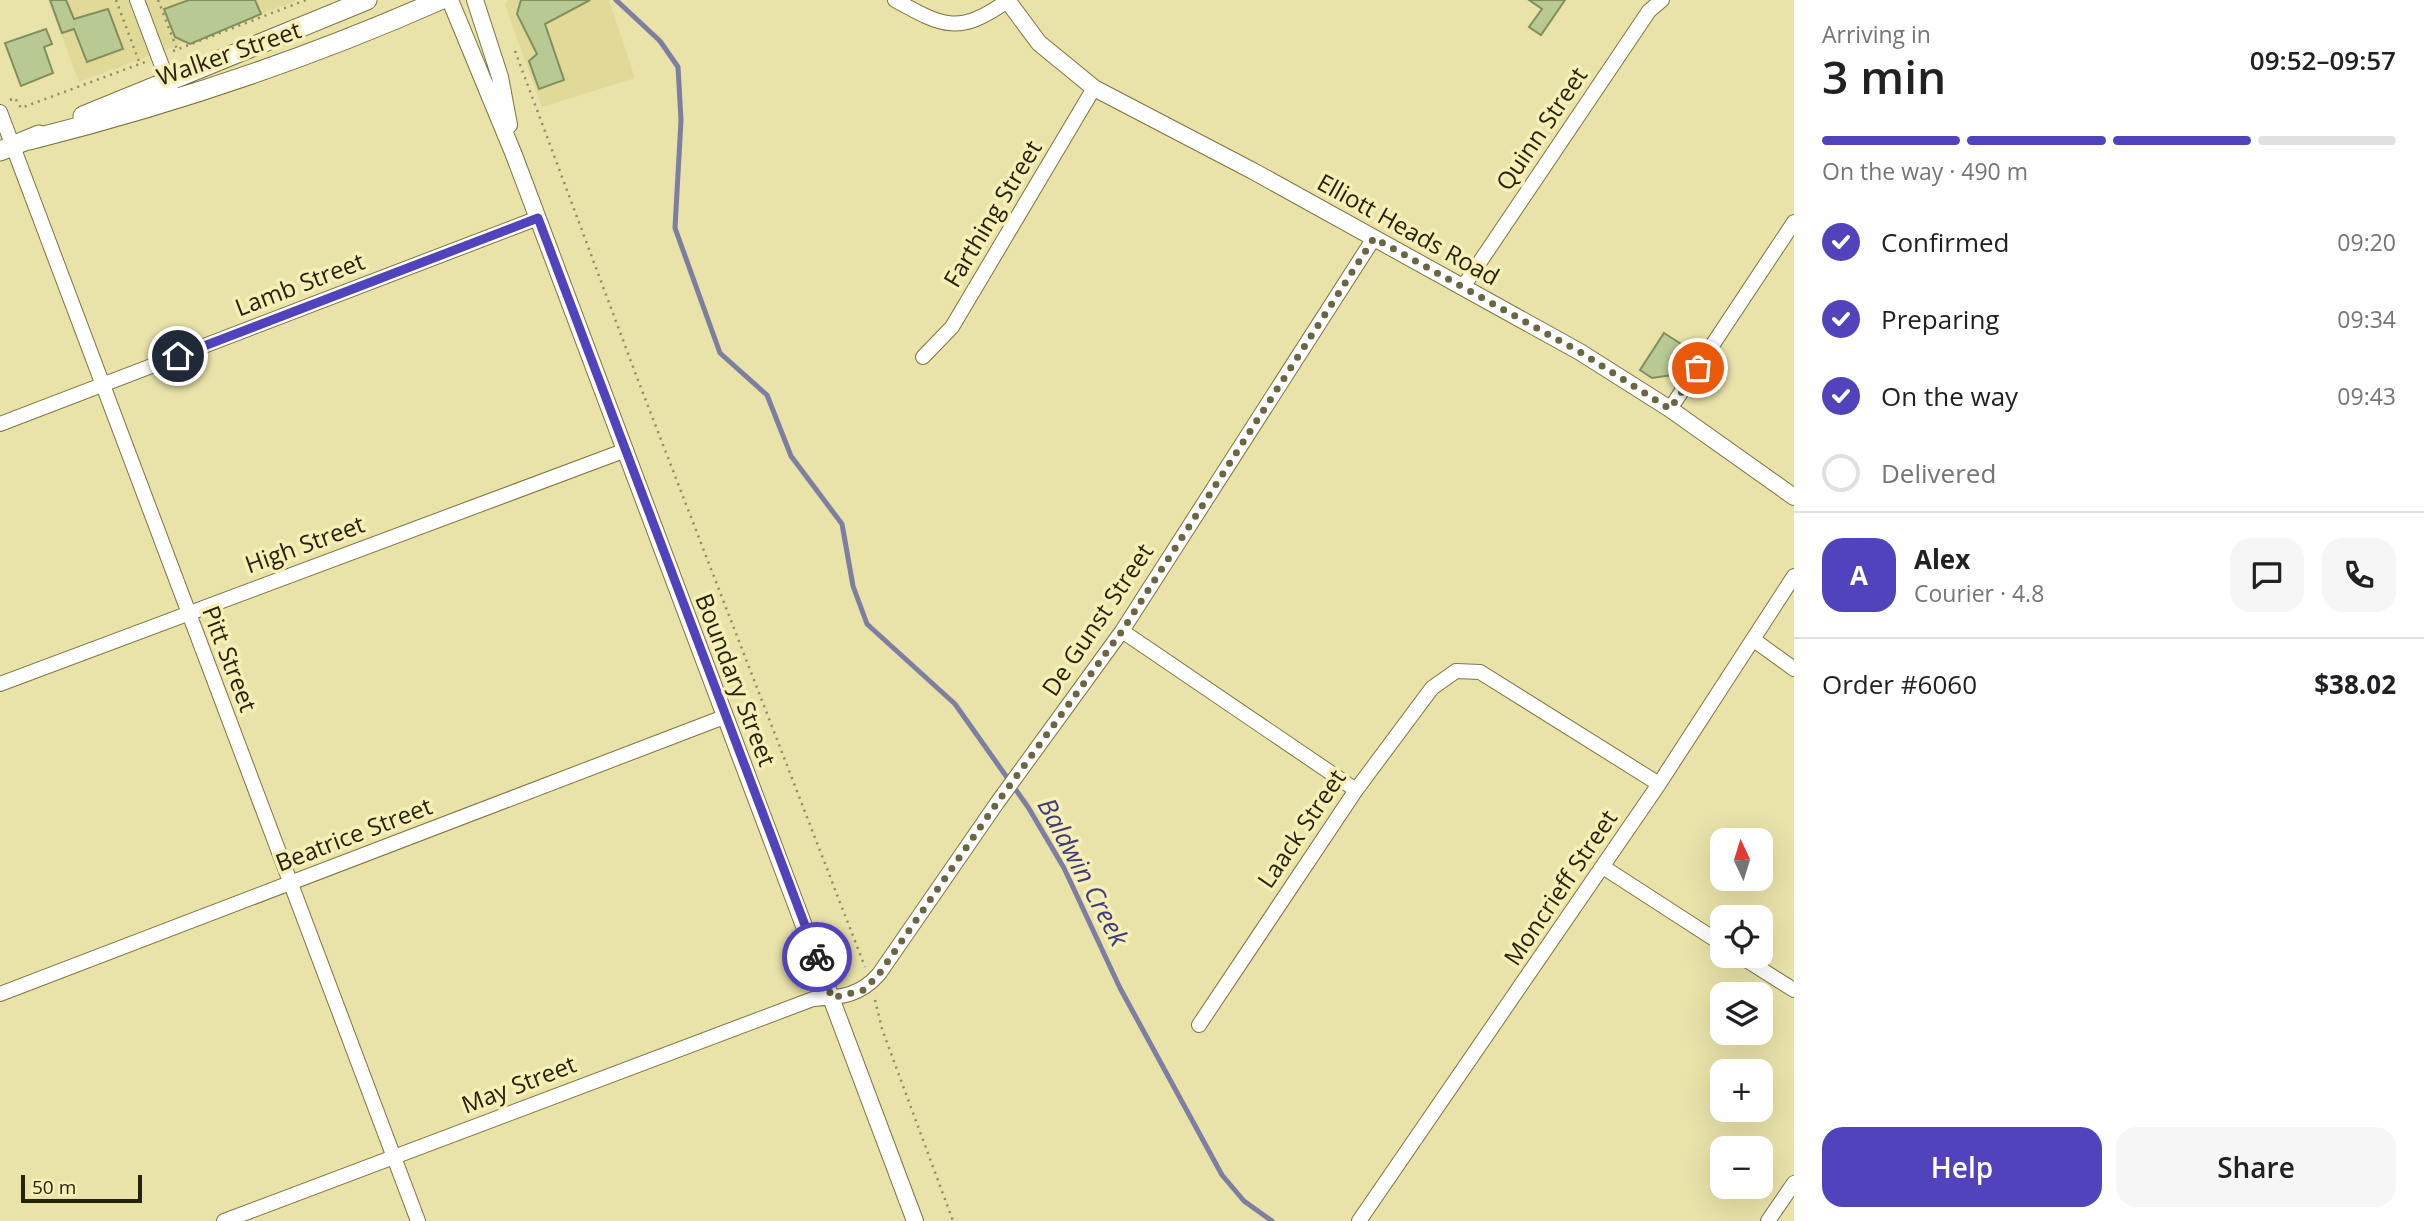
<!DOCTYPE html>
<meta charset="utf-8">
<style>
:root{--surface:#fff;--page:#f6f6f6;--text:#202124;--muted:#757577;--line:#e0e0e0;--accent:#5143bb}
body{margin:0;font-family:"Open Sans",sans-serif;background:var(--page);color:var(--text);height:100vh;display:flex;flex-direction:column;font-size:26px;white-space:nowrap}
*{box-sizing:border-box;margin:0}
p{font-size:23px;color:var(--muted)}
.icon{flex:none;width:38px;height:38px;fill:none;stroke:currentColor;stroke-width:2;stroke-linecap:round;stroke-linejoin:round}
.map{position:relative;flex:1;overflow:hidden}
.side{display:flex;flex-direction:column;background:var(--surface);width:630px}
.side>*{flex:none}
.needle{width:46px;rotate:356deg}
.fabs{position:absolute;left:1710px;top:828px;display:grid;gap:14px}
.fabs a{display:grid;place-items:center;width:63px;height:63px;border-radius:14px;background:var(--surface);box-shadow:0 7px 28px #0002;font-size:35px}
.scale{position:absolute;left:21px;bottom:18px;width:121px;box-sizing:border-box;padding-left:7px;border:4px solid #26230d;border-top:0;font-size:19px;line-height:24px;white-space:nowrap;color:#26230d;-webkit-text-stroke:5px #f6efb6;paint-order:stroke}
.pin{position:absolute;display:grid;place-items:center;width:60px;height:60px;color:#fff;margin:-30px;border:4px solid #fff;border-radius:50%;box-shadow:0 2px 7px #0007}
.courier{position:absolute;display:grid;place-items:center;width:70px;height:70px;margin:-35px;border:5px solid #5143bb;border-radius:50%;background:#fff;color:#222;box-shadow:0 2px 9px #0007}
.headline em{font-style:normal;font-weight:600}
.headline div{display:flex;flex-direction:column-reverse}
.headline{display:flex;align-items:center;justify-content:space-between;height:119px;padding:0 28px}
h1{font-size:46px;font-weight:600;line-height:52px}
.bar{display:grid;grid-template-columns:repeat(4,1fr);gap:10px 7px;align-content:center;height:84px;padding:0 28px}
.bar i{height:9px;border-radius:5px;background:var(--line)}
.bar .current{background:var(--accent)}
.bar p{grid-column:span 4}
.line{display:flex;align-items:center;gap:18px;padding:0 28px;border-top:2px solid var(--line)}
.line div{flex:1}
.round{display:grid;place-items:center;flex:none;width:74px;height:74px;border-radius:21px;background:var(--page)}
ol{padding:0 28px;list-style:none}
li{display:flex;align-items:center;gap:21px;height:77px}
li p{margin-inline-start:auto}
li .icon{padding:7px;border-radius:50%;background:var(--accent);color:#fff;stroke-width:4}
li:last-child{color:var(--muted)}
li i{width:38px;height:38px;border:4px solid var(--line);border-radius:50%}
.cta{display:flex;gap:14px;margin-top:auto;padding:14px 28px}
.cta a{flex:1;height:80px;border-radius:21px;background:var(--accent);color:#fff;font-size:28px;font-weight:600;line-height:80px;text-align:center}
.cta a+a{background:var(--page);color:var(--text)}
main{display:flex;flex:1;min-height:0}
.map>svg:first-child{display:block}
.built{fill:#e1d998}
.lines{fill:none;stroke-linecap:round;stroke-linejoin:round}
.stream{stroke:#7d7ea1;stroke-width:5}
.building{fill:#b9c994;stroke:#808f5c;stroke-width:2}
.minor-casing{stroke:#7b753f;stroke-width:16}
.tertiary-casing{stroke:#7b753f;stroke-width:18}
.secondary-casing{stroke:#7b753f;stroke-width:21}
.path{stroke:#8f8a61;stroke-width:2.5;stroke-dasharray:2 5;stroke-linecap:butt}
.minor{stroke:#fff;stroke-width:14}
.tertiary{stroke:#fff;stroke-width:16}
.secondary{stroke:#fff;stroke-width:19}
.done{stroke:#6a6644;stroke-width:7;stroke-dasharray:0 12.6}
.route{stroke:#5143bb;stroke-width:9}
.labels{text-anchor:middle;stroke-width:7;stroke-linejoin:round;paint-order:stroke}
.street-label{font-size:24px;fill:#26230d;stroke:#f6efb6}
.water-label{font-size:26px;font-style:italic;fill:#3e3a82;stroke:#f6efb6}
</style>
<main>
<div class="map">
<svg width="1794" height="1221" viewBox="0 0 1794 1221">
<rect width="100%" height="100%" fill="#e9e2a9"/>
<path class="built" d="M48,0H298L79,82Z
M508,0H609L635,78L542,107L505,5Z"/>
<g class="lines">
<path class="stream" d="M616,0L660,41L678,67L681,120L675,228L720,353L767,395L791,456L842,524L853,586L867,624L955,704L1028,807L1064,868L1120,988L1222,1175L1244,1201L1272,1221"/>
</g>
<path class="building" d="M50,0H66L74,19L108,9L123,49L87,62L74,29L62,33Z
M189,0H255L261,14L190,44L175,37L164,9Z
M521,0H590L545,24L564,80L539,89L529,61L537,54L517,14Z
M1529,0H1565L1541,35L1529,27L1542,9Z
M46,29L52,44L44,47L53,73L21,86L5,43Z
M1664,333L1689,349L1672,375L1652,378L1640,370Z"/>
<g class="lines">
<g class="minor-casing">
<path id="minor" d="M137,0L171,90
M895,0C944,27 959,35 1007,1
M0,112L418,1221
M1463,287L1649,11L1662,0
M923,357L952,327L1094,88
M1670,409L1794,222
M0,424L538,218
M1122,631L1356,790
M1754,640L1794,669
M0,684L626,450
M1603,867L1722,944
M1740,956L1794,990
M0,994L724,717
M1199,1025L1356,790L1432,688L1456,671L1480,672L1659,784
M224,1221L813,999C841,997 860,996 879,974L997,803L1122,631L1374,238
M1359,1221L1659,784L1794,576
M1768,1221L1794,1183"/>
</g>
<g class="tertiary-casing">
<path id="tertiary" d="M450,0L514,155L915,1221
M475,0L500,77L509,125
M1007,0L1039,43L1094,88L1253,171L1580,352L1670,409L1794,497"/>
</g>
<g class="secondary-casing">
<path id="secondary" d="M83,116L367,0
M29,140C169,105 307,59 440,0
M0,151L39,135"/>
</g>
<path class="path" d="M116,0L140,64
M158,0L177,49
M173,51L306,0
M515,51L636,375L865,967
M10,100L15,98L21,108L145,62
M875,1000L882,1029L953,1221"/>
<use href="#minor" class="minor"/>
<use href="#tertiary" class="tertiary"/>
<use href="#secondary" class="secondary"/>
</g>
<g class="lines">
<path class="done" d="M817,957L832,998L864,990L879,974L997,803L1122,631L1374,238L1580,352L1670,409L1698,368"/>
<path class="route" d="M178,356L538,218L817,957"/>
</g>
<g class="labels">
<g class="street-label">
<text transform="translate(229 54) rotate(-19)" y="8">Walker Street</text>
<text transform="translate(1542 129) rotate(-56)" y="8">Quinn Street</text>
<text transform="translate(993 214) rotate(-59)" y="8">Farthing Street</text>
<text transform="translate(1408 230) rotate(29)" y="8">Elliott Heads Road</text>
<text transform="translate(300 285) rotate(-21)" y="8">Lamb Street</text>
<text transform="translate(305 545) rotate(-20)" y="8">High Street</text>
<text transform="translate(1098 620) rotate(-56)" y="8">De Gunst Street</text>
<text transform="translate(229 659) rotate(69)" y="8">Pitt Street</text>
<text transform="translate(735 680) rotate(69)" y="8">Boundary Street</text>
<text transform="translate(1302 829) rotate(-56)" y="8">Laack Street</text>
<text transform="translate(354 835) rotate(-21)" y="8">Beatrice Street</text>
<text transform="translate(1561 888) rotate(-56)" y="8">Moncrieff Street</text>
<text transform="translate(519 1085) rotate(-21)" y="8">May Street</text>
</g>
<g class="water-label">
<text transform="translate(1083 872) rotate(62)" y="9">Baldwin Creek</text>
</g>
</g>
</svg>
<div class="fabs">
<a><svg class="needle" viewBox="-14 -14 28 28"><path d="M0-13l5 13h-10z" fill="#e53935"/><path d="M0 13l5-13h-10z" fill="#757577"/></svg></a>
<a><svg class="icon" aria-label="locate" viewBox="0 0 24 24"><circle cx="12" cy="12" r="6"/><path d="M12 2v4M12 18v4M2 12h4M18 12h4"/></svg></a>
<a><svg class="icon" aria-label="layers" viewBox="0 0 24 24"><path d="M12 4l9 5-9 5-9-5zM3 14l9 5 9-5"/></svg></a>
<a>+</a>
<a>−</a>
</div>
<div class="scale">50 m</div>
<div class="pin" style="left:1698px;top:368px;background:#ea580c"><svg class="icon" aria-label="bag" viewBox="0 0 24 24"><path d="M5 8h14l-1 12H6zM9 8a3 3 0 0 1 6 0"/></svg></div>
<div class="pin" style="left:178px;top:356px;background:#1f2937"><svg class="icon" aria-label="home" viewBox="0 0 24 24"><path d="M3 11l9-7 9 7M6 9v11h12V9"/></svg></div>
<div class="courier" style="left:817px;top:957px"><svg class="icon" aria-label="bike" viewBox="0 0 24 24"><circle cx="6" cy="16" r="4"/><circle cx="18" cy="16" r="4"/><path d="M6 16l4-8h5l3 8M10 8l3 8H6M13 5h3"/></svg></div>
</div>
<section class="side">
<div class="headline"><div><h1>3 min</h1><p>Arriving in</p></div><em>09:52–09:57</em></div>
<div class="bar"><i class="current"></i><i class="current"></i><i class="current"></i><i></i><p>On the way · 490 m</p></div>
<ol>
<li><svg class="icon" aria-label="check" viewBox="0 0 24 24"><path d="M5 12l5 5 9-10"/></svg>Confirmed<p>09:20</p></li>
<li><svg class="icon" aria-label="check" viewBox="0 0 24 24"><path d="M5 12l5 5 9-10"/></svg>Preparing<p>09:34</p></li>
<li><svg class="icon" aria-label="check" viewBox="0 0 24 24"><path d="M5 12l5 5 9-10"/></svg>On the way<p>09:43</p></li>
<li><i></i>Delivered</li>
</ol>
<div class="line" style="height:126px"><b class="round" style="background:var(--accent);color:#fff">A</b><div><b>Alex</b><p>Courier · 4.8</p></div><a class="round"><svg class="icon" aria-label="chat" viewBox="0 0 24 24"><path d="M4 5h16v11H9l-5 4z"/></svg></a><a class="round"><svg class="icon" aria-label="phone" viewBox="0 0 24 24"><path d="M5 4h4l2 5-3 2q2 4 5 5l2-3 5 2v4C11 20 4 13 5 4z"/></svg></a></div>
<div class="line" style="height:91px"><div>Order #6060</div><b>$38.02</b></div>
<div class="cta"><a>Help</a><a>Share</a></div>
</section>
</main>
